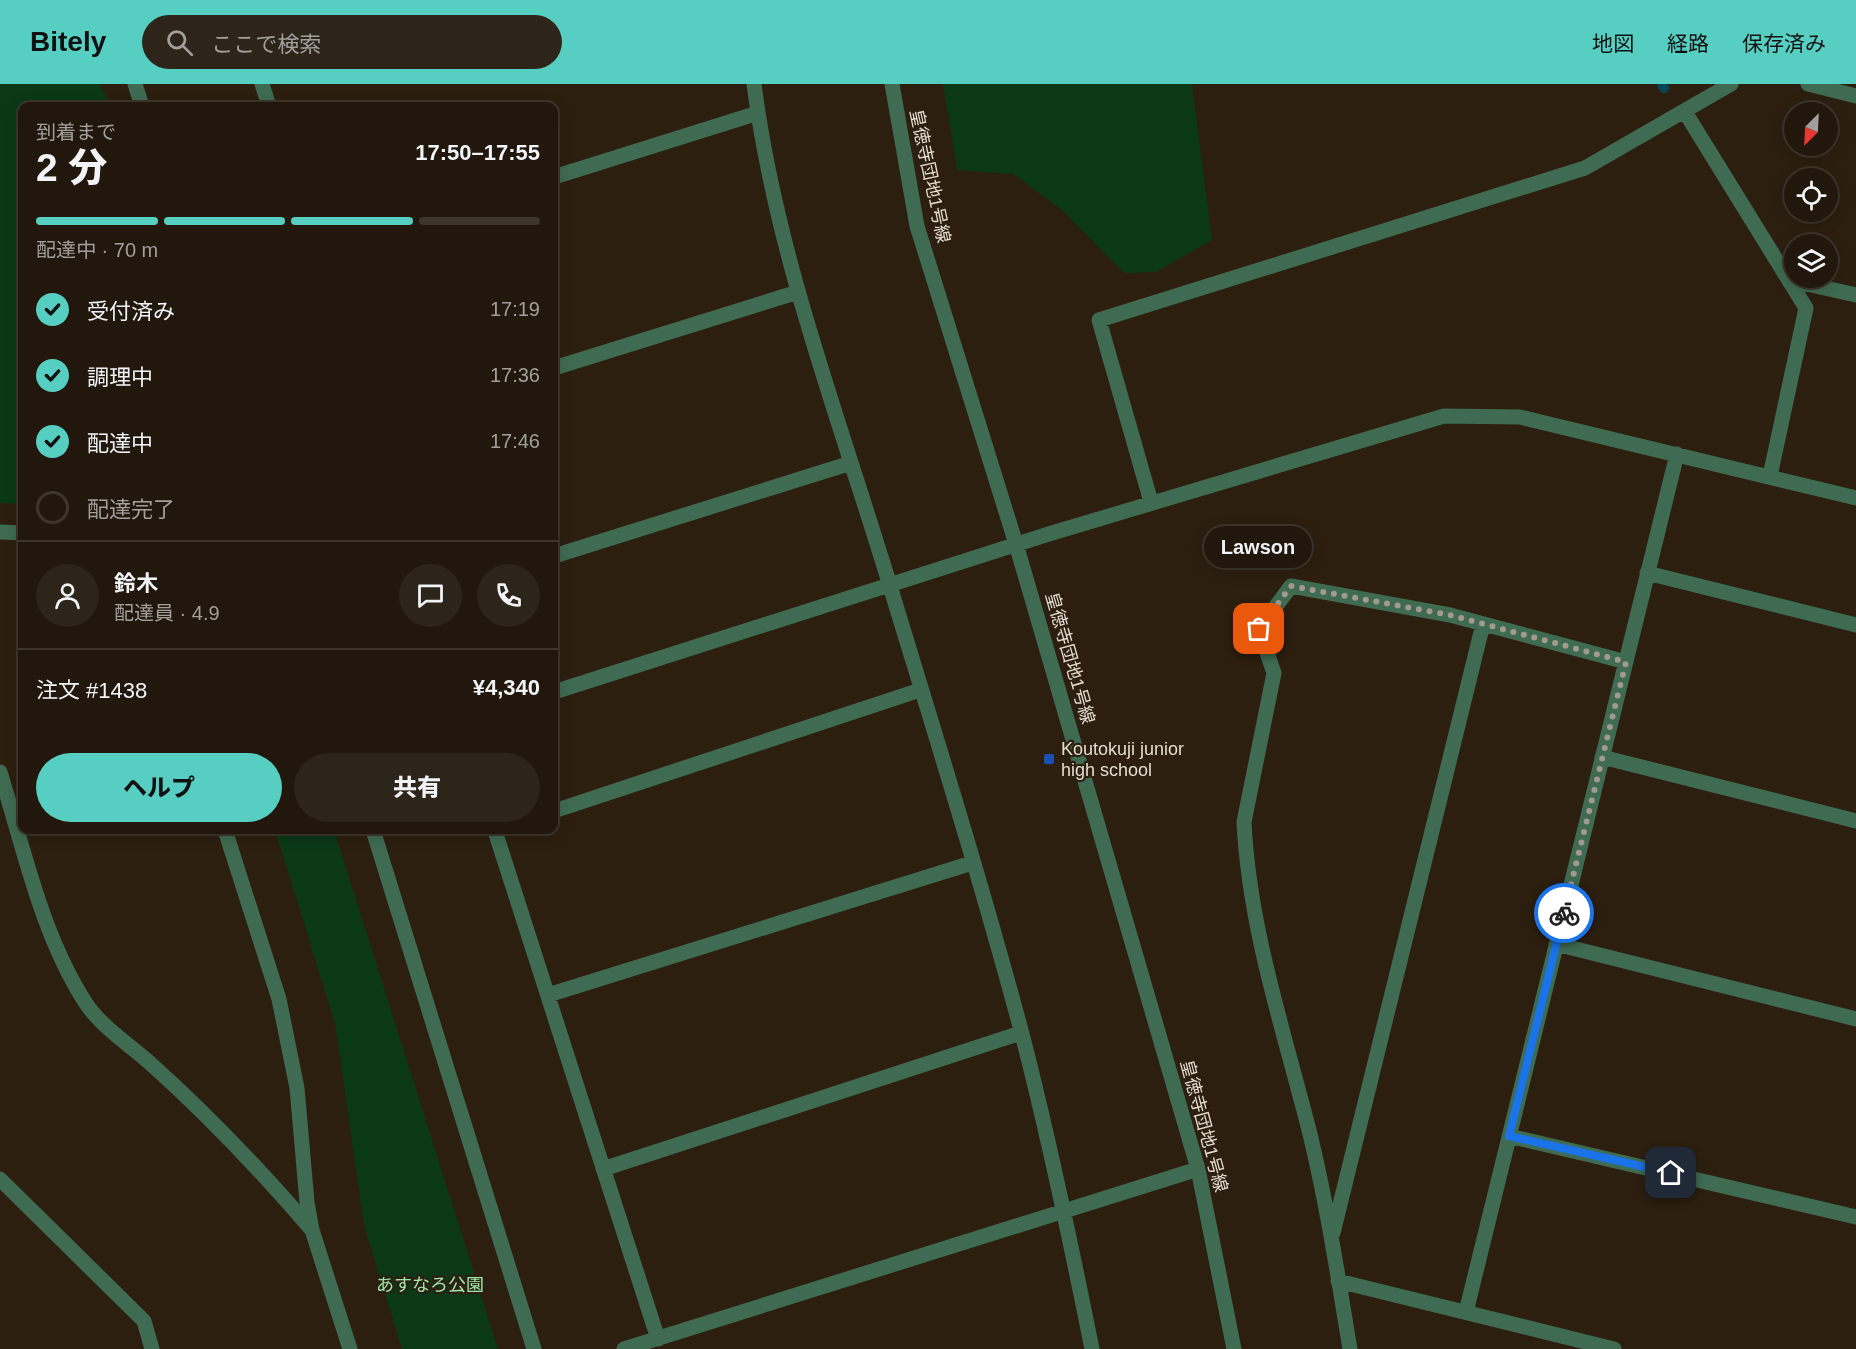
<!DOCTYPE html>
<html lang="ja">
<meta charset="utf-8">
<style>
:root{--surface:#21170c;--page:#2d241a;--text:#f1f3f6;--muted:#a29f9d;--line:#3e362d;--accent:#57cec2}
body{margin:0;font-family:Arial,"Noto Sans JP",sans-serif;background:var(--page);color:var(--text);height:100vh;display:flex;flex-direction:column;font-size:22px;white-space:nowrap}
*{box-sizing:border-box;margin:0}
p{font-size:20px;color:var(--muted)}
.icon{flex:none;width:33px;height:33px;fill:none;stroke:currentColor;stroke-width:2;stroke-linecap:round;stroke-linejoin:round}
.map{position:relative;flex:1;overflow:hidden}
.drawer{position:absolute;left:18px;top:18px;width:540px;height:732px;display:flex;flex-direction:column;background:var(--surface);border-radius:12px;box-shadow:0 3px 15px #0003,0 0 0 2px var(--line)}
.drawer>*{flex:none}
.needle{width:39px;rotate:204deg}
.tools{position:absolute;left:1784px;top:18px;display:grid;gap:12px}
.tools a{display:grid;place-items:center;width:54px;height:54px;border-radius:50%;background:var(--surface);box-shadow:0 3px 15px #0003,0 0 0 2px var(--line);font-size:30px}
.pin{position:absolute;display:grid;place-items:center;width:51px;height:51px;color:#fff;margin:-26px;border-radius:12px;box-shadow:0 3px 9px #0006}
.courier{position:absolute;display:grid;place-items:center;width:60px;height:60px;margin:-30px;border:4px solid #1a73e8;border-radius:50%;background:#fff;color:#222;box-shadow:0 2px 8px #0007}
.bubble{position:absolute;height:42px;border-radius:21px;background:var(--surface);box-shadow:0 3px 15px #0003,0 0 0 2px var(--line);font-size:20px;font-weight:800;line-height:42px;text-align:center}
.overview em{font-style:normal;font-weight:800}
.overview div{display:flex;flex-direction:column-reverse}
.overview{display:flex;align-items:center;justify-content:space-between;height:102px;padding:0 18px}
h1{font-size:39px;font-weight:800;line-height:45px}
.bar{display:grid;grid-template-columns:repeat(4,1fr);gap:9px 6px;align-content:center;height:72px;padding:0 18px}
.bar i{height:8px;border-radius:4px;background:var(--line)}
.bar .active{background:var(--accent)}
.bar p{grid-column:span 4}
.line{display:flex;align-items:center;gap:15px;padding:0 18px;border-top:2px solid var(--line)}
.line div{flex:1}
.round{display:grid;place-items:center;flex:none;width:63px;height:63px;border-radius:32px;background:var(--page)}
ol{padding:0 18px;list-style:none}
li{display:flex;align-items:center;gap:18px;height:66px}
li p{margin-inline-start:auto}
li .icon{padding:6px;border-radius:50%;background:var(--accent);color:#111;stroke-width:4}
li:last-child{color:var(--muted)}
li i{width:33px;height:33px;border:3px solid var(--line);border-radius:50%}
.action{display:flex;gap:12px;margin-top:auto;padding:12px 18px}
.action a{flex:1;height:69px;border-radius:36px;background:var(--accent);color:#111;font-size:24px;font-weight:800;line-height:69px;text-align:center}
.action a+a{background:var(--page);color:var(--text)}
header{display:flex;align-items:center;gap:36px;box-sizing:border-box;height:84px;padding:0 30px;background:var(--accent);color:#111}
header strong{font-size:28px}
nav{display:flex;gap:33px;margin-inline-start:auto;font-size:21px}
.search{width:420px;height:54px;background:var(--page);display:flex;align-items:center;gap:15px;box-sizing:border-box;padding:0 21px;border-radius:33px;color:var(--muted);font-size:22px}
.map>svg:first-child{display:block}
.green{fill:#0b3918}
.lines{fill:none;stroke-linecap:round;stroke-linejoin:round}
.stream{stroke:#044557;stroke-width:10}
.minor{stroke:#3f6b52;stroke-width:15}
.done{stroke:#a4998e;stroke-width:6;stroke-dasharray:0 10.8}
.route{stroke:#1a73e8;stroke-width:8}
.transit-dot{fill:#1a4fb4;stroke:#2c1f10;stroke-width:2}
.labels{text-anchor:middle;stroke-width:4.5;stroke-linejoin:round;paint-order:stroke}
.street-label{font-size:18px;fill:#e4dbd2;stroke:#2c1f10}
.poi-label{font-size:18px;fill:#e4dbd2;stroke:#2c1f10;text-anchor:start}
.park-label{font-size:18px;fill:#9ee7aa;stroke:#2c1f10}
</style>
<header>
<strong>Bitely</strong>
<div class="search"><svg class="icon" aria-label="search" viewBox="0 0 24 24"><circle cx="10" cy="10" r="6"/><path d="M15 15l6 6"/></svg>ここで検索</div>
<nav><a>地図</a><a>経路</a><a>保存済み</a></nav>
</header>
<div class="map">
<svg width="1856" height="1265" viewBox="0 0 1856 1265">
<rect width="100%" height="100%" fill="#2c1f10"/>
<path class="green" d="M0,0H99L111,22H22V420L0,419Z
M943,0H1192L1212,156L1156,188L1124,189L1062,126L1013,90L957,86Z
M275,746H334L498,1265H402L364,1141L335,939Z"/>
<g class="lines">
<path class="stream" d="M1662,0L1664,4"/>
<path class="minor" d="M135,0L142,22
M262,0L269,22
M754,0C776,172 840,336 890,502C935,650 982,800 1022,950C1049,1054 1071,1160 1092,1265
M892,0L917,142L1016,460L1198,1085L1234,1265
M1808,0L1856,12
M1685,28L1806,224L1770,392
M554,93L758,29
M1789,196L1856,211
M554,284L798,208
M1151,418L1099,236L1585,84L1731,0
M0,448L22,449
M554,472L851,379
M1647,489L1856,541
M554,608L1052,449L1444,332L1520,333L1856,414
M1602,673L1856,737
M0,688C24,765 41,849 85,918C101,943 129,960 151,980C208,1031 262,1088 312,1146
M554,727L920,606
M225,746L279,915L297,1004L307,1118L312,1146L350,1265
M373,746L534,1265
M499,746L495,747L658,1255
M1556,860L1856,935
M548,911L972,779
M1509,1052L1856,1133
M603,1085L1021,949
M0,1095L144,1237L152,1265
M1333,1149L1483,540
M1338,1197L1614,1265
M1466,1228L1677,370
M624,1265L1198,1085
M1350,1265C1338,1193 1327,1120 1310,1050C1284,947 1249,844 1244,738L1274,589L1259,545L1291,502L1450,531L1626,578"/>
</g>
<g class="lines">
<path class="done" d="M1259,545L1291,502L1450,531L1626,578L1564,829"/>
<path class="route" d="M1564,829L1509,1052L1671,1089"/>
</g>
<rect class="transit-dot" x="1043" y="669" width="12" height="12" rx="3"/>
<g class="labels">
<g class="street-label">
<text transform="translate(930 92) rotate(78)" y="6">皇徳寺団地1号線</text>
<text transform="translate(1070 574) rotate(74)" y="6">皇徳寺団地1号線</text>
<text transform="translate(1204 1042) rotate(75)" y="6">皇徳寺団地1号線</text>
</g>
<g class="poi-label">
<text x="1061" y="671">Koutokuji junior<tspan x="1061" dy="21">high school</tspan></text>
</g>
<g class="park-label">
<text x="430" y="1207">あすなろ公園</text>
</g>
</g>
</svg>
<div class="tools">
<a><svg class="needle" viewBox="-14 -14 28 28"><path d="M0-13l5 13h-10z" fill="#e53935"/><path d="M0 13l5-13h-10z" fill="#a29f9d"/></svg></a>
<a><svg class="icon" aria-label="locate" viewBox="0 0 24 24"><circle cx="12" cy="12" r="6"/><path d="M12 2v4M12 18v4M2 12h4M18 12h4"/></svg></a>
<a><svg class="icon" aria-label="layers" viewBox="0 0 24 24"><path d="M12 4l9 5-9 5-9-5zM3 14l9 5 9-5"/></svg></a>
</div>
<div class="pin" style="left:1259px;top:545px;background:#ea580c"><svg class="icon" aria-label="bag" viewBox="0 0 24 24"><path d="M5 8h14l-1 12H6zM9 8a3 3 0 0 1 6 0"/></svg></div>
<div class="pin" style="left:1671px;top:1089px;background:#1f2937"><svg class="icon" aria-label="home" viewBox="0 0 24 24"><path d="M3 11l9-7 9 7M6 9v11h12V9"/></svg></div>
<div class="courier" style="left:1564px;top:829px"><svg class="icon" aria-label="bike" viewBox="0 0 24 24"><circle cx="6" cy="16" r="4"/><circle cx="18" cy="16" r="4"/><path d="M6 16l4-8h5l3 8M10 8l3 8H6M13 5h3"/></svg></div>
<div class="bubble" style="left:1204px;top:442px;width:108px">Lawson</div>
<section class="drawer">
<div class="overview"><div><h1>2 分</h1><p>到着まで</p></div><em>17:50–17:55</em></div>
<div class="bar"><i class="active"></i><i class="active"></i><i class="active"></i><i></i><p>配達中 · 70 m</p></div>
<ol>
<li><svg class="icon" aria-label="check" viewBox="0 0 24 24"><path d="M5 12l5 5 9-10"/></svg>受付済み<p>17:19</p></li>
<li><svg class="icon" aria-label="check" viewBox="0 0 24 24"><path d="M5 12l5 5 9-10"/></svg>調理中<p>17:36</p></li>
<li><svg class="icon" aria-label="check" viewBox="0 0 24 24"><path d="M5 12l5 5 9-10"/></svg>配達中<p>17:46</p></li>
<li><i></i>配達完了</li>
</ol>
<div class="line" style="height:108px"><a class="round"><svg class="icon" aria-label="person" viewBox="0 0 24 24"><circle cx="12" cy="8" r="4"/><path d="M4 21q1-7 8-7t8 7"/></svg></a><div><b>鈴木</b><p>配達員 · 4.9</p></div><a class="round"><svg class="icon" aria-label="chat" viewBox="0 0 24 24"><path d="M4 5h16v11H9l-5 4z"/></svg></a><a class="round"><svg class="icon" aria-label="phone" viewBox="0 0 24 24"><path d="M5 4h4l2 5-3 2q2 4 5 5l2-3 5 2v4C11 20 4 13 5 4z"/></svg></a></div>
<div class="line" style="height:78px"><div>注文 #1438</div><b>¥4,340</b></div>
<div class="action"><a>ヘルプ</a><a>共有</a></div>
</section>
</div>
